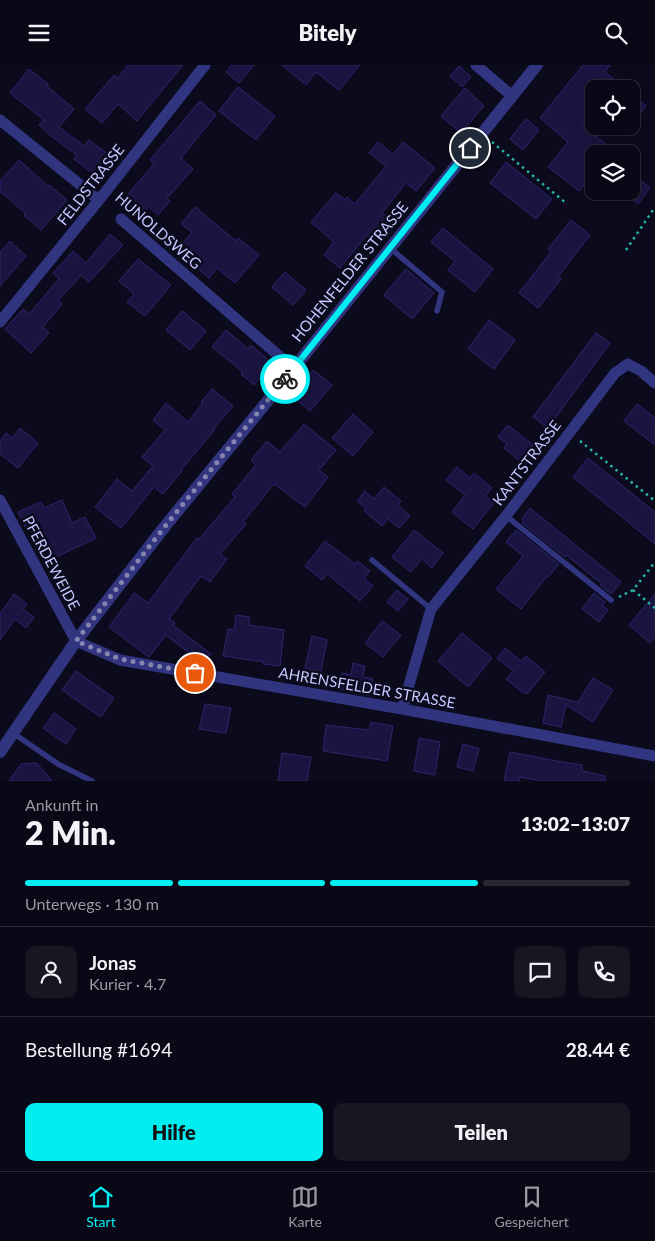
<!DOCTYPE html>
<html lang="de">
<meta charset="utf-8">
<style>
:root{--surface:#090816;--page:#171623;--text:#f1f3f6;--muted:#999aa1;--line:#292935;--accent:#00eef2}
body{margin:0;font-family:Lato,sans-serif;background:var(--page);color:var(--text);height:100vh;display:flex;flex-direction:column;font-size:19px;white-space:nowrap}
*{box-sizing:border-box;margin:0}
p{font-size:16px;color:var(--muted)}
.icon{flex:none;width:28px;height:28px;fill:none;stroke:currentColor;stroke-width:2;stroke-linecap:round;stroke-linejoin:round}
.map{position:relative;height:716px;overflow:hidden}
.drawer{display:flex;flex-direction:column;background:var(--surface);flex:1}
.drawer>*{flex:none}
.buttons{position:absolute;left:585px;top:15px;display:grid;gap:10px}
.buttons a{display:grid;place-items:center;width:55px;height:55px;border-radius:10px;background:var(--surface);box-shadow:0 5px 20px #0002,0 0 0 1px var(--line);font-size:25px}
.pin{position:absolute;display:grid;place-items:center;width:42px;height:42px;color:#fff;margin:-21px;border:2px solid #fff;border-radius:50%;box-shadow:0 1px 5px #0007}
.courier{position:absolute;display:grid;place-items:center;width:50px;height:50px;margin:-25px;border:4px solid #00eef2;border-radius:50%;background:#fff;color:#222;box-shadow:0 1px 6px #0007}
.headline em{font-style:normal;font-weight:800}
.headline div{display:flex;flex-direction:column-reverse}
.headline{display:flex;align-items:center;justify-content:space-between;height:85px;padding:0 25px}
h1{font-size:32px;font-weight:800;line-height:38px}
.bar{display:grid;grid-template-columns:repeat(4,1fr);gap:8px 5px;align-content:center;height:60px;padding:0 25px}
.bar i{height:6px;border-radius:4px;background:var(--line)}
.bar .selected{background:var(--accent)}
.bar p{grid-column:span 4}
.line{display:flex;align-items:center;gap:12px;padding:0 25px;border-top:1px solid var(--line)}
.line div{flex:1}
.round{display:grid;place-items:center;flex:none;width:52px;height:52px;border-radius:10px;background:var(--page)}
.action{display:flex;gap:10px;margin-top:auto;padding:10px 25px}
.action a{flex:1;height:58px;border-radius:10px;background:var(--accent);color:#111;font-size:20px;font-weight:800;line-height:58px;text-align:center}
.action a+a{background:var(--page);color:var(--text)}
header{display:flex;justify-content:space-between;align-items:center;height:65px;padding:0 25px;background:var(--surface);font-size:22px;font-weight:800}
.tab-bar{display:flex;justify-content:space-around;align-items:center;height:70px;border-top:1px solid var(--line);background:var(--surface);font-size:14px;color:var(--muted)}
.tab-bar a{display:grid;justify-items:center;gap:2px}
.tab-bar .selected{color:var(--accent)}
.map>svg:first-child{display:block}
.building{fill:#1a1540;stroke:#2d256e}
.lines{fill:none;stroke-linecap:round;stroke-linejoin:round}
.path{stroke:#24b6a0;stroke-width:2.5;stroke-dasharray:2.5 4;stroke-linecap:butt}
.service{stroke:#313580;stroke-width:5.5}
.minor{stroke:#313580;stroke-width:11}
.tertiary{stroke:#313580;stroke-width:12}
.done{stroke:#8685b0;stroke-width:5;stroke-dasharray:0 9}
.route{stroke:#00eef2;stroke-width:6}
.labels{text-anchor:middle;stroke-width:5;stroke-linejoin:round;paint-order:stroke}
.street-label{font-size:15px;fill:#c8c7ff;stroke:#0c0a1d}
</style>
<header><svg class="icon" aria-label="menu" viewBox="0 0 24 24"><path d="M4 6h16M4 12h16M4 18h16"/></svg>Bitely<svg class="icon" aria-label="search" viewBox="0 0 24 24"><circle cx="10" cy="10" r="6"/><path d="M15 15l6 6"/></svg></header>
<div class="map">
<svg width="655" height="716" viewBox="0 0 655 716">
<rect width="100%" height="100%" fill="#0c0a1d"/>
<path class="building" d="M128,0H183L137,56L118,39L102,58L85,44L114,10L118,13Z
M232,0H254L239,18L226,7Z
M282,0H360L339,25L316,7L306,20Z
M583,0H610L605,7L625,24H594V45L581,61H583L618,89H594V108L579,126L548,102L568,77L540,53Z
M459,1L471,12L462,22L450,11Z
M29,4L48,19L47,21L74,44L59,62L84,81L89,75L109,90L95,110L74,94L77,90L51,71L39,60L44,55L10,28Z
M238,22L275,51L256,75L219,46Z
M465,23L484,41L461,68L441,51Z
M631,28L646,41L631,60Z
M200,36L216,50L181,93L193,104L167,133L170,136L158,150L149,142L142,150L123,135L154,99L150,95Z
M526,54L539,65L523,85L510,74Z
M378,77L393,89L403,77L435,103L416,126L406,118L382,148L393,156L376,177L367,170L340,203L324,190L334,177L311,157L336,128L345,135L347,132L355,139L386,101L369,88Z
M19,95L48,121L49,120L67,135L41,165L24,150L25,148L0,126V116Z
M506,97L552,134L536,154L490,118Z
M631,108L650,123L638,139L631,133Z
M195,142L236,176L238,173L259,190L235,218L217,203L209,213L197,203L199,202L178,184L192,167L181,159Z
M571,155L590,170L558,212L561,214L538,243L519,228L551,187L548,184Z
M443,163L493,204L475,227L448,205L455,196L431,177Z
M110,169L123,180L89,217L81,210L58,236L62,239L43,262L49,268L31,288L5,264L23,244L29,249L59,214L53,208L73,186L86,198Z
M10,176L26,191L0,221V187Z
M138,194L171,220L145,251L127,237L134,229L119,216Z
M406,204L434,228L412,254L384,230Z
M285,207L306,225L293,240L272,222Z
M182,246L206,266L190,285L166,265Z
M489,255L515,275L494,304L468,284Z
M226,265L248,284L251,280L272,298L254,320L241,309L243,307L212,282Z
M596,268L610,278L548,363L533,352Z
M313,305L332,320L310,346L291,330Z
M212,324L233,341L214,363L215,364L181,405L182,406L163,429L154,422L121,463L95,442L117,414L132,426L153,401L142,392L165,365L153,355L166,338L188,357L203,338L201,337Z
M637,339L655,353V380L624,356Z
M353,349L373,367L353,391L332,373Z
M304,359L336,385L319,405L328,412L305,442L274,419L243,457L246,459L220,489L227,494L210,517L201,511L169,554L175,558L173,560L211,589L203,599L166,570L149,592L109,562L134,528L148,538L197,473L199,474L235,432L232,429L256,400L251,395L267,376L280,387Z
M508,360L533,380L520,396L504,383L507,379L498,372Z
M20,363L38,378L18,403L0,389V376L6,368L12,373Z
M588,393L655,447V479L573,412Z
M457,402L470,413L474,408L492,423L485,431L494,438L473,464L452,447L465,430L446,415Z
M384,422L401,436L398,440L410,451L399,463L388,454L382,461L364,446L366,443L357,436L365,426L374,434Z
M62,435L72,458L85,452L96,473L46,497L30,464L27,466L18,447L41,437L44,443Z
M530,443L621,517L611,529L600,520L601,518L566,490L565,492L522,458L524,456L522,454Z
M414,465L443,488L432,503L422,494L411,507L392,492Z
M516,465L559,499L548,512L547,511L521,544L496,524L523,491L506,477Z
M325,476L355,499L358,496L370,506L364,513L373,521L360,536L327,509L322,515L305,501Z
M397,525L408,534L398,546L387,537Z
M594,528L605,537L602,540L608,545L599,557L582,544Z
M14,529L27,539L23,544L34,552L26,563L15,554L0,575V549Z
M655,529V572L650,578L629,560Z
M236,550L250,552L248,560L284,565L280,601L263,599L264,597L223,591L228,564L234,565Z
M382,556L401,570L383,592L365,578Z
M462,568L492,593L468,622L438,596Z
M312,571L327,575L321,607L305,603Z
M505,583L521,596L526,591L545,607L528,628H523L506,614L513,606L497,593Z
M353,598L365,601L363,612L373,614L369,631L339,624L342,608L351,610Z
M76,606L114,633L101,652L62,625Z
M593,613L613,625L593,657L566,640L561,662L543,658L548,630L578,637Z
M205,639L231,643L226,668L199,664Z
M54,648L76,664L66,679L43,663Z
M371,657L393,661L387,696L323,686L326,660L369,665Z
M419,673L440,677L435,710L414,706Z
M463,679L479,684L473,706L457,702Z
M510,687L557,696L582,700V706L605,711V716H541L520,712L519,716H504Z
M282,688L311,692L307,716H278Z
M37,698L52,716H9L21,699Z"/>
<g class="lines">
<path class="path" d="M492,77L566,138
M626,185L655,142
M580,376L655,436
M633,525L655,543
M619,532L633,525L655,497"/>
<path class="service" d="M390,183L442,227L437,246
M506,451L611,535
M372,495L431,544
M13,668L58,699L92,716"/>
<path class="minor" d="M476,0L512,31
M0,55L99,135
M121,154L293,303
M0,257L99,135L205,0
M0,435L76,576L120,595L402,644L655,691
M402,644L431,544L506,451L615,308L628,299L641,306L655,318"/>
<path class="tertiary" d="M0,687L76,576L166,460L261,344L537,0"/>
</g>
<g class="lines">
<path class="done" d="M195,608L120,594L76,576L166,460L285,314"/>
<path class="route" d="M285,314L470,83"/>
</g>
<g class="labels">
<g class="street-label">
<text transform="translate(91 120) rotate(-52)" y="5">FELDSTRASSE</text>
<text transform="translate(158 166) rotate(41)" y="5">HUNOLDSWEG</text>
<text transform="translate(350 207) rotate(-51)" y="5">HOHENFELDER STRASSE</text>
<text transform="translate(527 398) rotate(-53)" y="5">KANTSTRASSE</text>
<text transform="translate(51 498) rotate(62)" y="5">PFERDEWEIDE</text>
<text transform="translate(367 623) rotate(10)" y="5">AHRENSFELDER STRASSE</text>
</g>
</g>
</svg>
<div class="buttons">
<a><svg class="icon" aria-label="locate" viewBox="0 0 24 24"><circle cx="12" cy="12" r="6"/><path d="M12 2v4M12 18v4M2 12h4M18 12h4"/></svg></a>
<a><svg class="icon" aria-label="layers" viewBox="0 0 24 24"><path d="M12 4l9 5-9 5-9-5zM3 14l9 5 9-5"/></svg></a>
</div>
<div class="pin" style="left:195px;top:608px;background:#ea580c"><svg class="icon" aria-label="bag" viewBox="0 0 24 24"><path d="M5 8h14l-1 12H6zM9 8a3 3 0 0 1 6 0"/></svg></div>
<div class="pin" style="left:470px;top:83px;background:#1f2937"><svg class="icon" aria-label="home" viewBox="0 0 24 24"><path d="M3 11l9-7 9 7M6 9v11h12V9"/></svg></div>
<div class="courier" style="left:285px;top:314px"><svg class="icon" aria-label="bike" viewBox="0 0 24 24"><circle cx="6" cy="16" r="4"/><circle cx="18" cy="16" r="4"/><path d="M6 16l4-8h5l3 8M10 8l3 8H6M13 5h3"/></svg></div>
</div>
<section class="drawer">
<div class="headline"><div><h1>2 Min.</h1><p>Ankunft in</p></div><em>13:02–13:07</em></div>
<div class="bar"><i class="selected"></i><i class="selected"></i><i class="selected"></i><i></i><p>Unterwegs · 130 m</p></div>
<div class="line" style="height:90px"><a class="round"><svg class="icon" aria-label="person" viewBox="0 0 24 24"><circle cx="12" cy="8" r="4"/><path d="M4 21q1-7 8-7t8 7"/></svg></a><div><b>Jonas</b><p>Kurier · 4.7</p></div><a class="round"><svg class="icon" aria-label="chat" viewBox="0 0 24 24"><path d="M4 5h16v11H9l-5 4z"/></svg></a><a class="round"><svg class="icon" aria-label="phone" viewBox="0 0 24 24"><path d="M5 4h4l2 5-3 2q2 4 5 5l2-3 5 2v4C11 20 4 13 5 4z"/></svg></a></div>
<div class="line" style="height:65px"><div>Bestellung #1694</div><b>28.44 €</b></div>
<div class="action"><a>Hilfe</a><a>Teilen</a></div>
</section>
<nav class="tab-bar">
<a class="selected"><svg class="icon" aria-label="home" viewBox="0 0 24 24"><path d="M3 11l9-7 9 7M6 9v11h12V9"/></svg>Start</a>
<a><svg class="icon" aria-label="map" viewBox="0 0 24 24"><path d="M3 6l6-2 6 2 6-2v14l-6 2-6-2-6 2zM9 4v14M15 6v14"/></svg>Karte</a>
<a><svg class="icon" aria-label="saved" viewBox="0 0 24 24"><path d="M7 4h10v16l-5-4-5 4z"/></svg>Gespeichert</a>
</nav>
